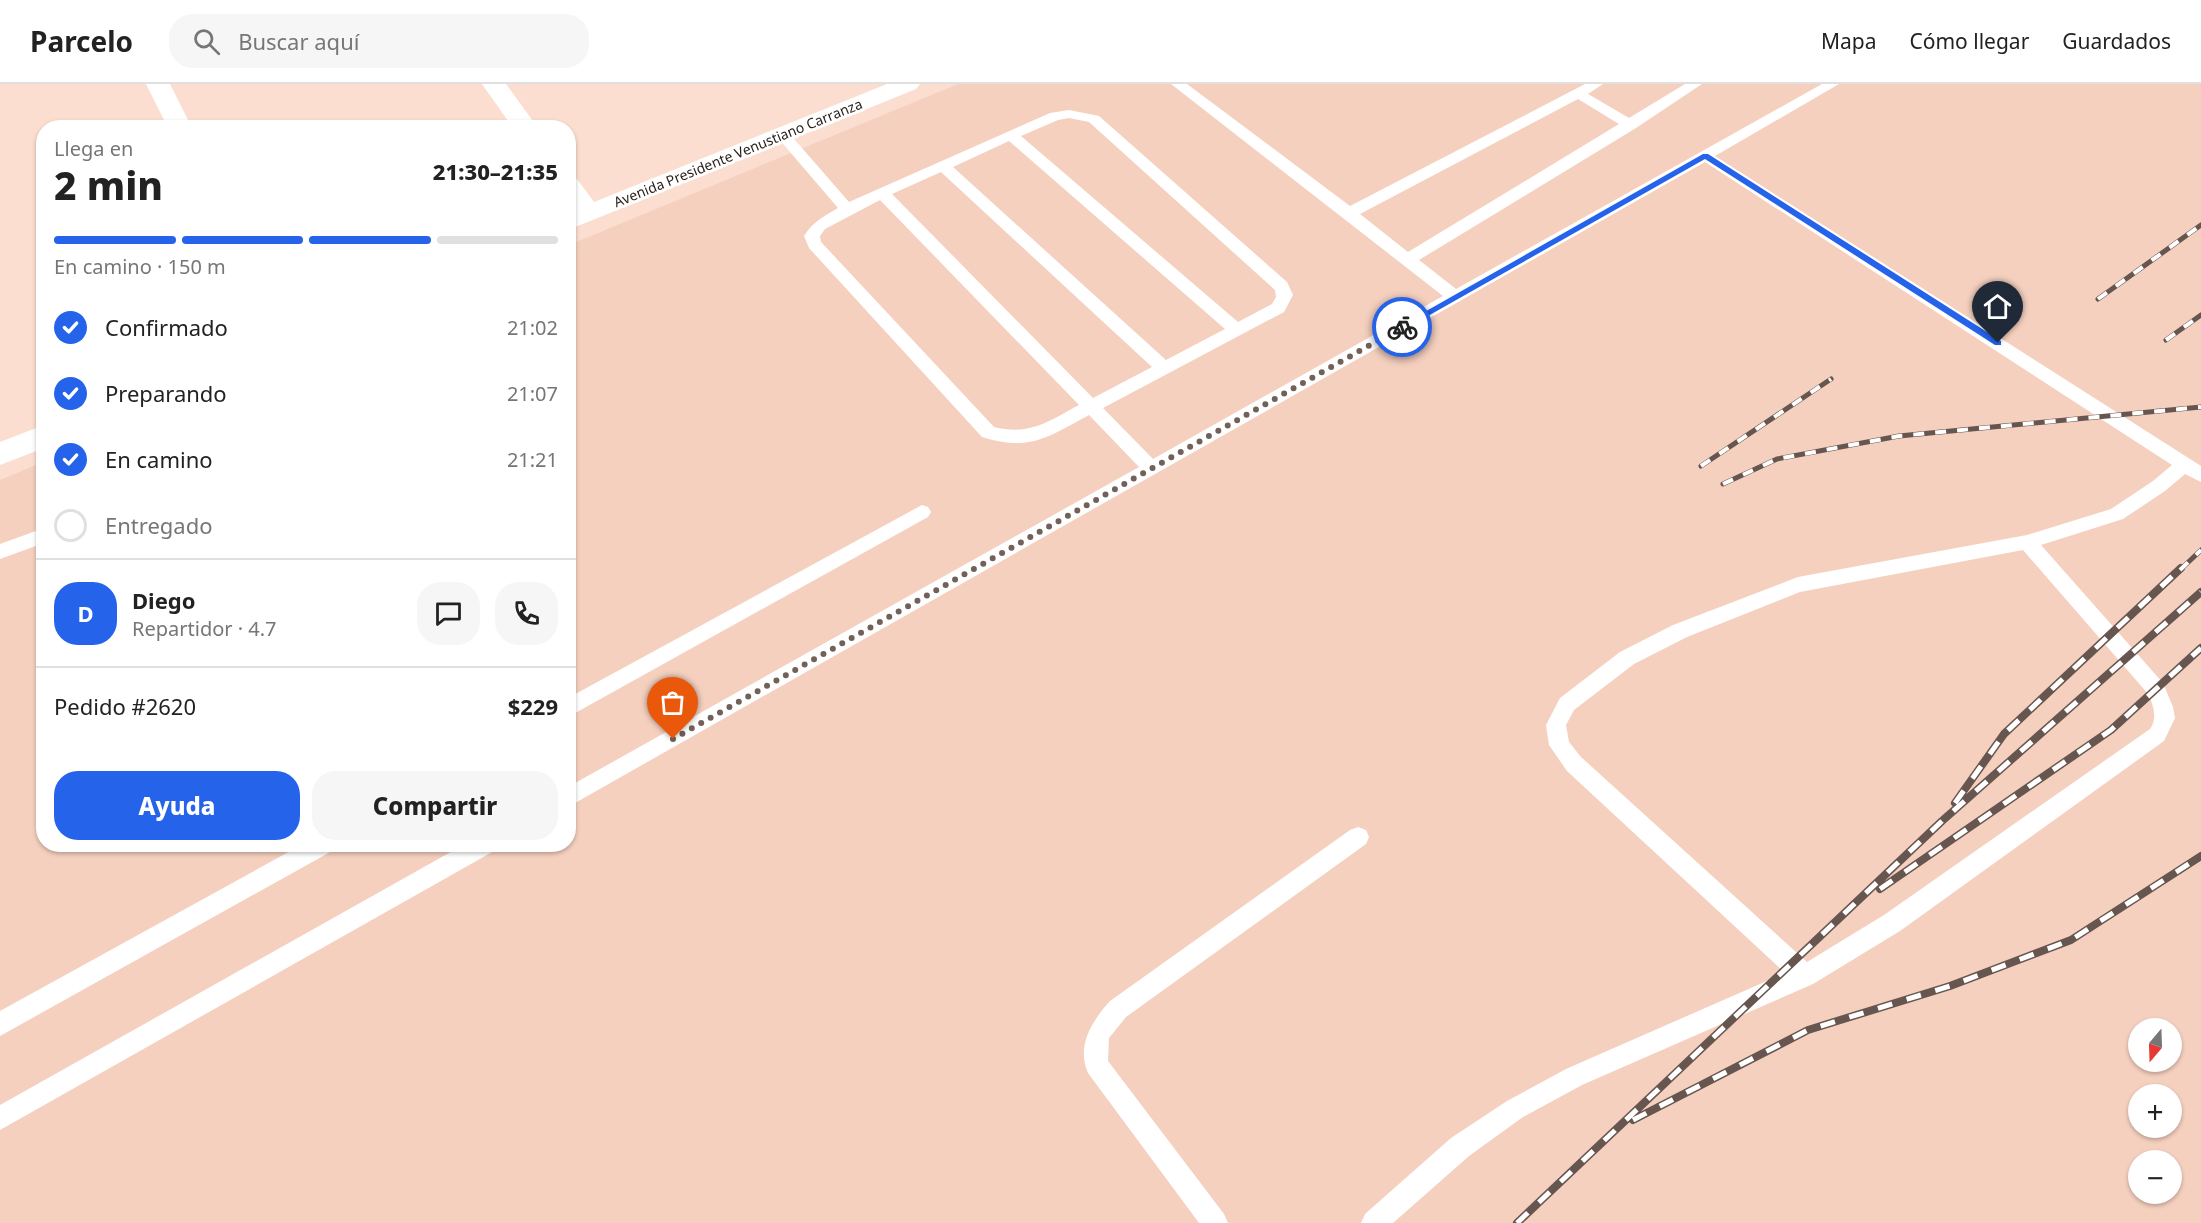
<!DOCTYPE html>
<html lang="es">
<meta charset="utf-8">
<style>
:root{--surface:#fff;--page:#f6f6f6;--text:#222;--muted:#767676;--line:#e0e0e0;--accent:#2563eb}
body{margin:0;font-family:"Noto Sans",sans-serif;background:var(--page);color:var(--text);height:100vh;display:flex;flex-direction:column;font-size:22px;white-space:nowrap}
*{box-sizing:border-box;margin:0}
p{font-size:20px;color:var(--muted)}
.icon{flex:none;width:33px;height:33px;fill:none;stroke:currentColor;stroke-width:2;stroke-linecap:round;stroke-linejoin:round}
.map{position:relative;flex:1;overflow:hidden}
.details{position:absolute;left:36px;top:36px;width:540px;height:732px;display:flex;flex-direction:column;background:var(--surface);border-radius:24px;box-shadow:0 2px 4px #0004}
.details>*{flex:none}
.needle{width:39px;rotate:199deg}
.buttons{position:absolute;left:2128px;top:934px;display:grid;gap:12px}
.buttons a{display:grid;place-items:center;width:54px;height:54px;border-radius:50%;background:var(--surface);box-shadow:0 2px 4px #0004;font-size:30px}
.pin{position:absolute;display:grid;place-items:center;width:51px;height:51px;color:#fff;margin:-62px -26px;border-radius:50% 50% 50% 0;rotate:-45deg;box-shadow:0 0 6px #0007}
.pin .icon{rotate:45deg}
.courier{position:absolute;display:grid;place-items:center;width:60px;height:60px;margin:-30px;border:4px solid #2563eb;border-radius:50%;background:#fff;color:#222;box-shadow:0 2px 8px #0007}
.headline em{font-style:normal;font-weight:800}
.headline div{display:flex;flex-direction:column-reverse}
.headline{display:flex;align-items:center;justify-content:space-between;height:102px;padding:0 18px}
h1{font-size:39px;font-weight:800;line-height:45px}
.bar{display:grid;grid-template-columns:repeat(4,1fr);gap:9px 6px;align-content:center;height:72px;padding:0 18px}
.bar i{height:8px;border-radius:4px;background:var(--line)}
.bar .current{background:var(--accent)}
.bar p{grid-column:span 4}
.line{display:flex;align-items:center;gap:15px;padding:0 18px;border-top:2px solid var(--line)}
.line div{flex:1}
.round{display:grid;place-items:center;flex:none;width:63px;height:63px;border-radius:24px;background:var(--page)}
ol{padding:0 18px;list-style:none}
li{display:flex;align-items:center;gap:18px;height:66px}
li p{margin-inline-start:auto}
li .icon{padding:6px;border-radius:50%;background:var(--accent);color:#fff;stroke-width:4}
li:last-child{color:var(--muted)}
li i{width:33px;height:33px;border:3px solid var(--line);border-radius:50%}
.button{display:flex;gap:12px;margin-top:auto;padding:12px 18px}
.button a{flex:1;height:69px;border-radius:24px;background:var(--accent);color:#fff;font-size:24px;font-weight:800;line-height:69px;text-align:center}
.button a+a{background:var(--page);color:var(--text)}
header{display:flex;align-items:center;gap:36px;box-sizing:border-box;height:84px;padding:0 30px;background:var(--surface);border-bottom:2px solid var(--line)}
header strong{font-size:28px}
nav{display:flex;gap:33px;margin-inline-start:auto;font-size:21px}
.search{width:420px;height:54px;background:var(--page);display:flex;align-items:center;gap:15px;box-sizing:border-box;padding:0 21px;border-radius:24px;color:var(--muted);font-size:22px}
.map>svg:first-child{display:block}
.built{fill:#f5d0bf;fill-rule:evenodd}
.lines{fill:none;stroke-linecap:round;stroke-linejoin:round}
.lane{fill:#fff;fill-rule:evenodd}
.street{fill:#fff;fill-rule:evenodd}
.rail-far1-casing{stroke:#66564f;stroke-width:5}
.rail-casing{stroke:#66564f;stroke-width:8}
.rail-far1{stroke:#fff;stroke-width:4;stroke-dasharray:11;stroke-linecap:butt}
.rail{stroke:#fff;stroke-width:5;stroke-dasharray:15;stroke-linecap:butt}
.route{fill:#2563eb}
.done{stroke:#726159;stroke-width:6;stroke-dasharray:0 10.8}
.labels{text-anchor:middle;stroke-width:6;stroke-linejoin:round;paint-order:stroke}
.far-street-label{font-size:14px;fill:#291e19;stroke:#fff}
</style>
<header>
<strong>Parcelo</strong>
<div class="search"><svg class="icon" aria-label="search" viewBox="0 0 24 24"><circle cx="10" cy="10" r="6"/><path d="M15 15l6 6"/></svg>Buscar aquí</div>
<nav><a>Mapa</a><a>Cómo llegar</a><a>Guardados</a></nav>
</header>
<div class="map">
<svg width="2201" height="1139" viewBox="0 0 2201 1139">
<rect width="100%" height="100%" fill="#fbded0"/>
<path class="built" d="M958,0H2201V1139H0V396L43,378L44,760H568L569,161ZM2139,945H2172V978H2139ZM2139,1011H2172V1044H2139ZM2139,1077H2172V1110H2139Z"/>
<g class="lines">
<path class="lane" d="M1171,0H1187L1350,122L1585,0H1603L1588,10L1629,34L1685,0H1702L1636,44L1419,176L1456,205L1822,0H1839L1715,72L2201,382V398L2185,390L2165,407L2123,435L2041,461L2163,599L2173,623L2175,634L2164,657L1900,847L1813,900L1582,1001L1523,1033L1469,1072L1393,1139H1361L1365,1130L1451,1054L1507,1017L1566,985L1785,889L1567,687L1549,661L1546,641L1560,614L1620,568L1673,541L1798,493L2027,451L2111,425L2153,397L2172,381L1705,78L568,723V703L1139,383L1089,331C1048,353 1030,368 982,353L809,164L804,152C813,138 824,132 838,124L778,54L776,51L778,48H788L849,118L1050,29L1069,26L1099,32L1287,198L1293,211L1284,228L1103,324L1153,375L1443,212ZM1578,15L1619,40L1408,168L1360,130ZM1069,34L1089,38L1275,206L1276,213L1272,220L1238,238L1021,52L1058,36ZM1009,57L1225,245L1166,276L953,83ZM941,88L1152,283L1093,314L892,110ZM880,116L1079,321C1049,337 1030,352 994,343L821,158L820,152L825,145ZM2023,466L2149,611C2153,622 2158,634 2150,645L1884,831L1807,878L1581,673L1569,658L1566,641L1574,626L1634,580L1687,553L1800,508Z
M922,421L928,423L931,428L928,433L568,633V614Z
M44,444V459L0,475V460Z
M1358,743L1366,746L1369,753L1366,760L1126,933L1109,954L1108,977L1224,1130L1228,1139H1199L1088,989C1076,962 1092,937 1110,917L1350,746Z
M303,760H334L332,767L0,952V927Z
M465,760H496L494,767L0,1046V1021Z"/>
<path class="street" d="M146,0H170L192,44H168Z
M482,0H506L538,44H513Z
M887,0H920L916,5L568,146V128L573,126L568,120V93L577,95L594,118Z
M44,341V364L0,381V358Z"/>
<g class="rail-far1-casing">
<path id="rail-far1" d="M2098,215L2201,141
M2166,256L2201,231
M1701,382L1831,295
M1723,400L1777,375L1899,352L2201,323
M2180,486L2201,466"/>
</g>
<g class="rail-casing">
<path id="rail" d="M1955,719L2004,650L2181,484
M1880,805L2111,646L2201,564
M1633,1036L1808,946L1950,902L2071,856L2201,772
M1517,1139L1942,737L2201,508"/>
</g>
<use href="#rail-far1" class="rail-far1"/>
<use href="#rail" class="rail"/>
</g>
<path class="route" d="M1703,70H1708L2001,257V261H1995L1705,75L1405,245L1398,243Z"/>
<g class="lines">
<path class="done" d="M673,655L1402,243"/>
</g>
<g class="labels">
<g class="far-street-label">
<text transform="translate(738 69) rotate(-22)" y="5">Avenida Presidente Venustiano Carranza</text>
</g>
</g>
</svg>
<div class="buttons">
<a><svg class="needle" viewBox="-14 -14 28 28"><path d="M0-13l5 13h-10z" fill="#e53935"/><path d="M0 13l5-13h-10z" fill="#767676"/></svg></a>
<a>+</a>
<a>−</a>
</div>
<div class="pin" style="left:673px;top:655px;background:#ea580c"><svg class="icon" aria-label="bag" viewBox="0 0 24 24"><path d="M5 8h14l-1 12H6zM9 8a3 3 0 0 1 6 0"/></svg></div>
<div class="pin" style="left:1998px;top:259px;background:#1f2937"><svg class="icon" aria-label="home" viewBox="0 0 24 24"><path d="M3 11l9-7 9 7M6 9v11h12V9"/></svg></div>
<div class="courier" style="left:1402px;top:243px"><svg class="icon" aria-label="bike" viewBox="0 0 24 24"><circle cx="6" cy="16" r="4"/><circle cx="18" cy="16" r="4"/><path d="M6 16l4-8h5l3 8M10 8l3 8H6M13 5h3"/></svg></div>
<section class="details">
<div class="headline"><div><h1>2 min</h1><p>Llega en</p></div><em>21:30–21:35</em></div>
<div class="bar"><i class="current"></i><i class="current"></i><i class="current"></i><i></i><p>En camino · 150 m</p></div>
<ol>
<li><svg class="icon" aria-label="check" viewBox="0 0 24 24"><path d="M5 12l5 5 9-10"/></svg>Confirmado<p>21:02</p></li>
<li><svg class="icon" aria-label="check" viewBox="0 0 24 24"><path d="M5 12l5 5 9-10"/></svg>Preparando<p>21:07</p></li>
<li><svg class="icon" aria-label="check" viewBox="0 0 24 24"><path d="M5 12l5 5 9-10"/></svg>En camino<p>21:21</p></li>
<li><i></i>Entregado</li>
</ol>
<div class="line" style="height:108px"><b class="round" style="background:var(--accent);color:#fff">D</b><div><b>Diego</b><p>Repartidor · 4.7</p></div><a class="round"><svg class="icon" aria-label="chat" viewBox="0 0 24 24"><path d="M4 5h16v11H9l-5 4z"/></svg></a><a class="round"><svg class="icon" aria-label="phone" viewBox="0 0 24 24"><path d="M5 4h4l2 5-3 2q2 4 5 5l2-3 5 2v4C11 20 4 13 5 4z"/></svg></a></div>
<div class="line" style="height:78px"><div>Pedido #2620</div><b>$229</b></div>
<div class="button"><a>Ayuda</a><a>Compartir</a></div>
</section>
</div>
